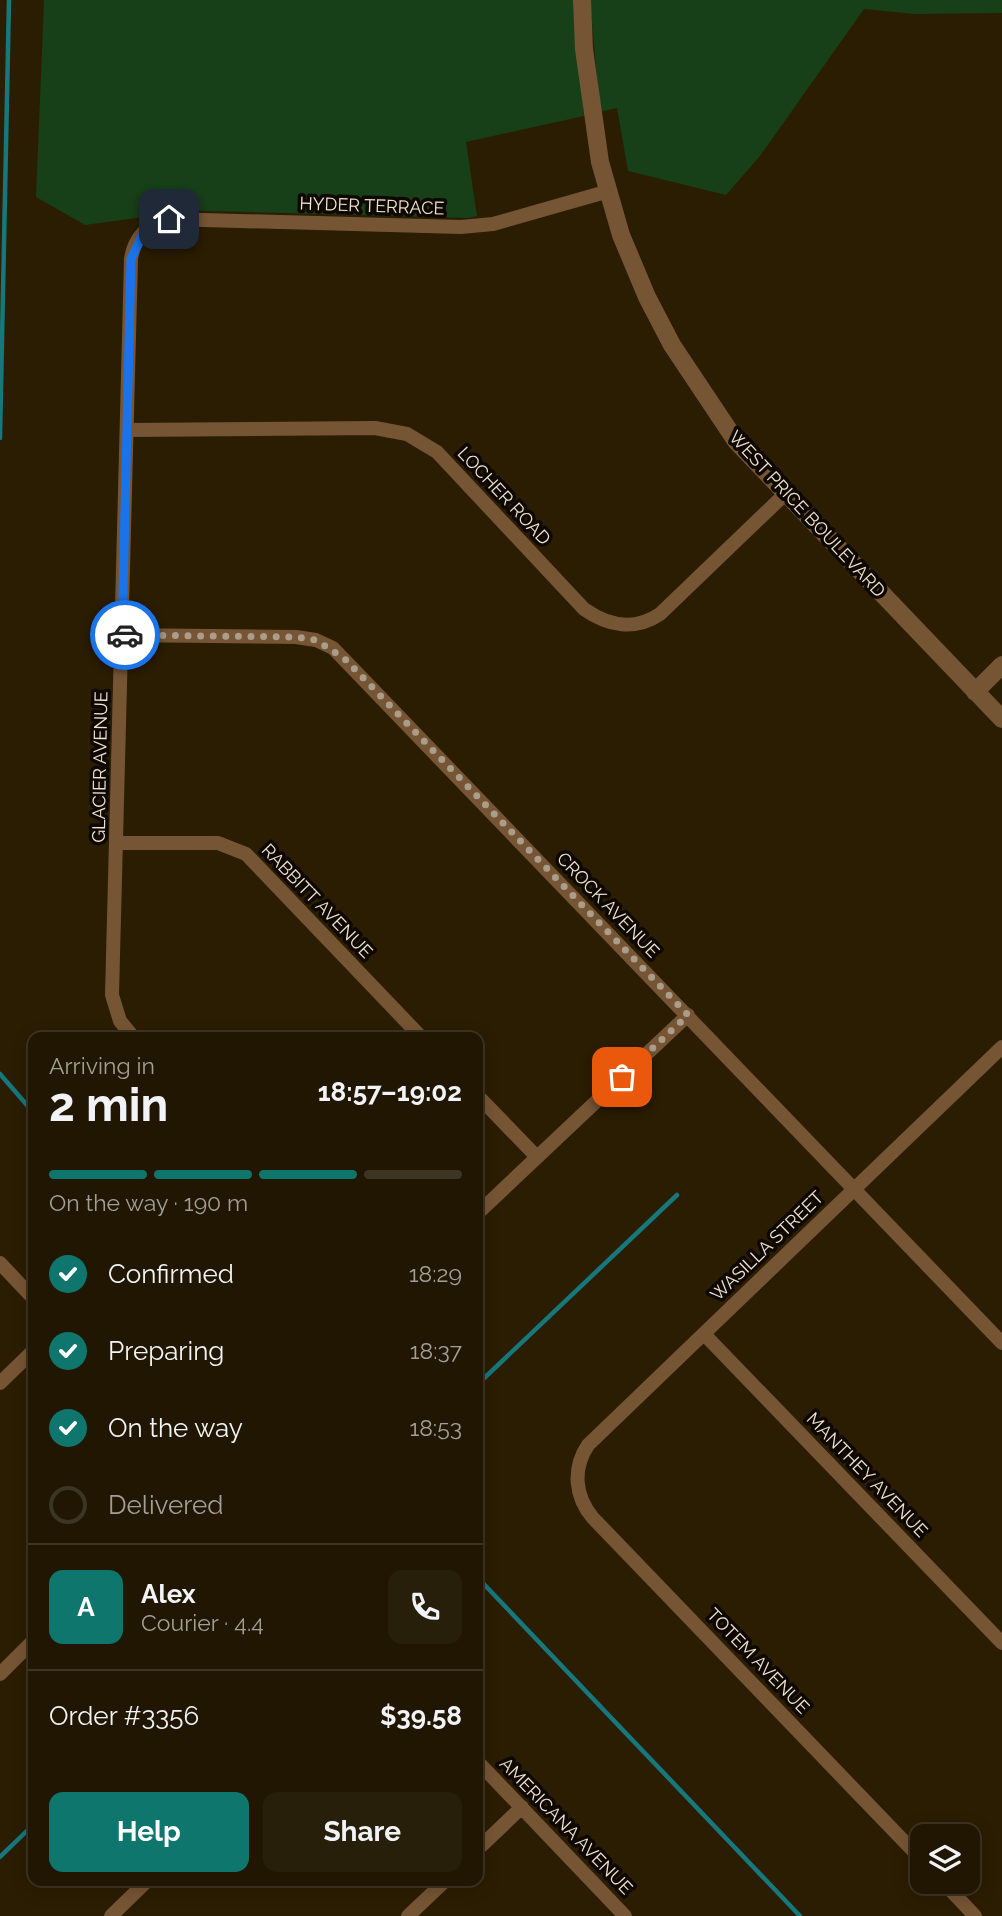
<!DOCTYPE html>
<meta charset="utf-8">
<style>
:root{--surface:#201601;--page:#281f0b;--text:#f1f3f6;--muted:#a29f99;--line:#3d3523;--accent:#0f766e}
body{margin:0;font-family:Raleway,sans-serif;background:var(--page);color:var(--text);height:100vh;display:flex;flex-direction:column;font-size:26px;white-space:nowrap}
*{box-sizing:border-box;margin:0}
p{font-size:23px;color:var(--muted)}
.icon{flex:none;width:38px;height:38px;fill:none;stroke:currentColor;stroke-width:2;stroke-linecap:round;stroke-linejoin:round}
.map{position:relative;flex:1;overflow:hidden}
.side{position:absolute;left:28px;top:1032px;width:455px;height:854px;display:flex;flex-direction:column;background:var(--surface);border-radius:14px;box-shadow:0 4px 18px #0003,0 0 0 2px var(--line)}
.side>*{flex:none}
.fabs{position:absolute;left:910px;top:1824px;display:grid;gap:14px}
.fabs a{display:grid;place-items:center;width:70px;height:70px;border-radius:14px;background:var(--surface);box-shadow:0 4px 18px #0003,0 0 0 2px var(--line);font-size:35px}
.pin{position:absolute;display:grid;place-items:center;width:60px;height:60px;color:#fff;margin:-30px;border-radius:14px;box-shadow:0 4px 10px #0006}
.courier{position:absolute;display:grid;place-items:center;width:70px;height:70px;margin:-35px;border:5px solid #1a73e8;border-radius:50%;background:#fff;color:#222;box-shadow:0 2px 9px #0007}
.head em{font-style:normal;font-weight:700}
.head div{display:flex;flex-direction:column-reverse}
.head{display:flex;align-items:center;justify-content:space-between;height:119px;padding:0 21px}
h1{font-size:46px;font-weight:700;line-height:52px}
.bar{display:grid;grid-template-columns:repeat(4,1fr);gap:10px 7px;align-content:center;height:84px;padding:0 21px}
.bar i{height:9px;border-radius:5px;background:var(--line)}
.bar .selected{background:var(--accent)}
.bar p{grid-column:span 4}
.line{display:flex;align-items:center;gap:18px;padding:0 21px;border-top:2px solid var(--line)}
.line div{flex:1}
.round{display:grid;place-items:center;flex:none;width:74px;height:74px;border-radius:14px;background:var(--page)}
ol{padding:0 21px;list-style:none}
li{display:flex;align-items:center;gap:21px;height:77px}
li p{margin-inline-start:auto}
li .icon{padding:7px;border-radius:50%;background:var(--accent);color:#fff;stroke-width:4}
li:last-child{color:var(--muted)}
li i{width:38px;height:38px;border:4px solid var(--line);border-radius:50%}
.primary-button{display:flex;gap:14px;margin-top:auto;padding:14px 21px}
.primary-button a{flex:1;height:80px;border-radius:14px;background:var(--accent);color:#fff;font-size:28px;font-weight:700;line-height:80px;text-align:center}
.primary-button a+a{background:var(--page);color:var(--text)}
.map>svg:first-child{display:block}
.green{fill:#173f18}
.lines{fill:none;stroke-linecap:round;stroke-linejoin:round}
.stream{stroke:#16787c;stroke-width:4.5}
.minor{stroke:#765534;stroke-width:14}
.tertiary{stroke:#765534;stroke-width:18}
.done{stroke:#aa9e8a;stroke-width:7;stroke-dasharray:0 12.6}
.route{stroke:#1a73e8;stroke-width:9}
.labels{text-anchor:middle;stroke-width:7;stroke-linejoin:round;paint-order:stroke}
.street-label{font-size:18px;fill:#eee4d4;stroke:#0e0801}
</style>
<div class="map">
<svg width="1002" height="1916" viewBox="0 0 1002 1916">
<rect width="100%" height="100%" fill="#2b1d01"/>
<path class="green" d="M44,0H574L584,116L466,142L477,216L469,218L170,210L151,216L85,225L36,197Z
M590,0H1002V13L915,14L864,9L760,156L726,195L628,171L617,108L600,112Z"/>
<g class="lines">
<path class="stream" d="M0,438L9,0
M0,1074L33,1112
M478,1384L677,1195
M478,1578L800,1916
M0,1857L33,1825"/>
<path class="minor" d="M128,430L375,428L407,434L437,452L584,609C608,626 635,631 660,614L785,494
M122,635L296,637L316,640L333,648L1002,1343
M117,843H218L246,854L422,1038
M134,1038L120,1021L112,995L131,259C134,238 148,223 169,219L461,227L493,224L609,191
M478,1096L536,1156
M478,1213L688,1015
M0,1263L33,1298
M704,1334L1002,1643
M0,1383L33,1351
M0,1674L33,1641
M478,1762L625,1916
M478,1849L522,1807
M922,1860L593,1518C575,1497 572,1469 588,1445L1002,1047
M942,1881L975,1916
M111,1916L147,1881
M408,1916L445,1881"/>
<path class="tertiary" d="M582,0L584,49L600,162L621,235L647,297L672,345L736,441L1002,719
M975,692L1002,665"/>
</g>
<g class="lines">
<path class="done" d="M125,635L296,637L316,640L345,659L688,1015L622,1077"/>
<path class="route" d="M125,635H122L131,259L144,232L169,219"/>
</g>
<g class="labels">
<g class="street-label">
<text transform="translate(372 206) rotate(2)" y="6">HYDER TERRACE</text>
<text transform="translate(504 496) rotate(47)" y="6">LOCHER ROAD</text>
<text transform="translate(807 514) rotate(47)" y="6">WEST PRICE BOULEVARD</text>
<text transform="translate(100 767) rotate(-89)" y="6">GLACIER AVENUE</text>
<text transform="translate(317 901) rotate(46)" y="6">RABBITT AVENUE</text>
<text transform="translate(608 905) rotate(46)" y="6">CROCK AVENUE</text>
<text transform="translate(767 1246) rotate(-44)" y="6">WASILLA STREET</text>
<text transform="translate(867 1475) rotate(46)" y="6">MANTHEY AVENUE</text>
<text transform="translate(758 1661) rotate(46)" y="6">TOTEM AVENUE</text>
<text transform="translate(566 1826) rotate(46)" y="6">AMERICANA AVENUE</text>
</g>
</g>
</svg>
<div class="fabs">
<a><svg class="icon" aria-label="layers" viewBox="0 0 24 24"><path d="M12 4l9 5-9 5-9-5zM3 14l9 5 9-5"/></svg></a>
</div>
<div class="pin" style="left:622px;top:1077px;background:#ea580c"><svg class="icon" aria-label="bag" viewBox="0 0 24 24"><path d="M5 8h14l-1 12H6zM9 8a3 3 0 0 1 6 0"/></svg></div>
<div class="pin" style="left:169px;top:219px;background:#1f2937"><svg class="icon" aria-label="home" viewBox="0 0 24 24"><path d="M3 11l9-7 9 7M6 9v11h12V9"/></svg></div>
<div class="courier" style="left:125px;top:635px"><svg class="icon" aria-label="car" viewBox="0 0 24 24"><path d="M5 17H2v-5l4-1 3-4h7l3 4 3 1v5h-3M9 17h6M6 11h13"/><circle cx="7" cy="17" r="2"/><circle cx="17" cy="17" r="2"/></svg></div>
<section class="side">
<div class="head"><div><h1>2 min</h1><p>Arriving in</p></div><em>18:57–19:02</em></div>
<div class="bar"><i class="selected"></i><i class="selected"></i><i class="selected"></i><i></i><p>On the way · 190 m</p></div>
<ol>
<li><svg class="icon" aria-label="check" viewBox="0 0 24 24"><path d="M5 12l5 5 9-10"/></svg>Confirmed<p>18:29</p></li>
<li><svg class="icon" aria-label="check" viewBox="0 0 24 24"><path d="M5 12l5 5 9-10"/></svg>Preparing<p>18:37</p></li>
<li><svg class="icon" aria-label="check" viewBox="0 0 24 24"><path d="M5 12l5 5 9-10"/></svg>On the way<p>18:53</p></li>
<li><i></i>Delivered</li>
</ol>
<div class="line" style="height:126px"><b class="round" style="background:var(--accent);color:#fff">A</b><div><b>Alex</b><p>Courier · 4.4</p></div><a class="round"><svg class="icon" aria-label="phone" viewBox="0 0 24 24"><path d="M5 4h4l2 5-3 2q2 4 5 5l2-3 5 2v4C11 20 4 13 5 4z"/></svg></a></div>
<div class="line" style="height:91px"><div>Order #3356</div><b>$39.58</b></div>
<div class="primary-button"><a>Help</a><a>Share</a></div>
</section>
</div>
